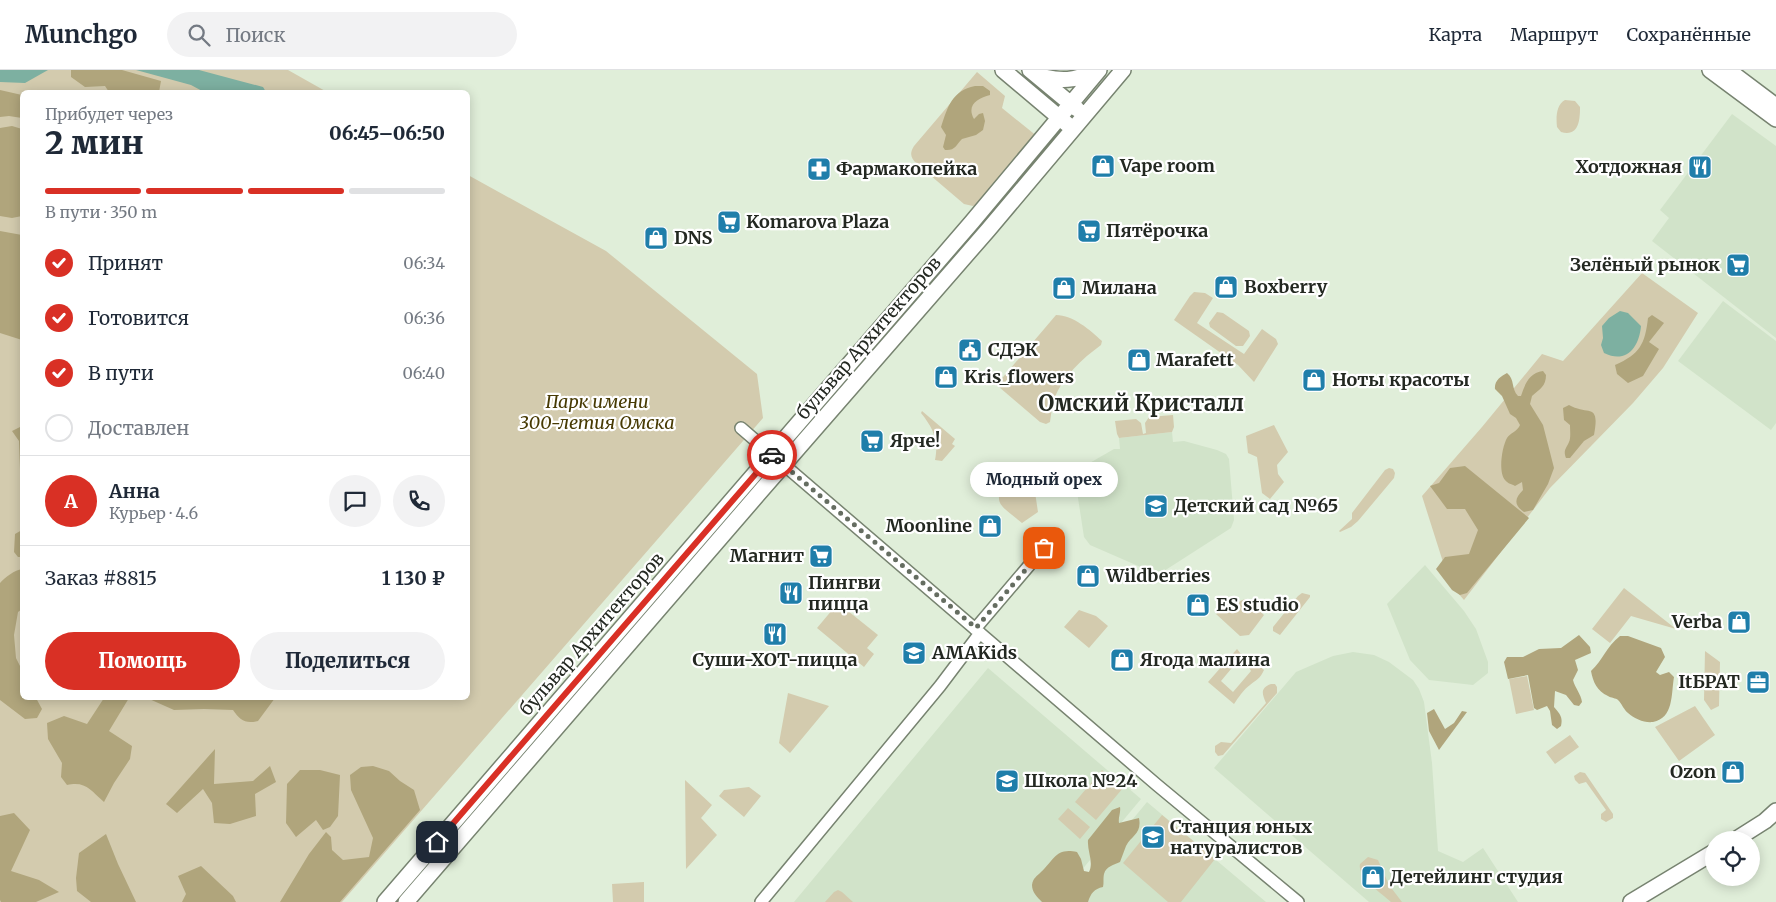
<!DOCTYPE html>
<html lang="ru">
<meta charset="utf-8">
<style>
:root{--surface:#fff;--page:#f2f2f3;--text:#1f2937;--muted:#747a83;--line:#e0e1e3;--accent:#d93025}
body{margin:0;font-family:Merriweather,serif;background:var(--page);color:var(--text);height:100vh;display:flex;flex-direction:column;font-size:19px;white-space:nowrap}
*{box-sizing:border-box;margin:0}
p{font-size:16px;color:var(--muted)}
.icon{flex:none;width:28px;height:28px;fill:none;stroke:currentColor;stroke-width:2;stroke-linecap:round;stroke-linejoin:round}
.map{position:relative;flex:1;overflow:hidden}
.details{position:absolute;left:20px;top:20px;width:450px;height:610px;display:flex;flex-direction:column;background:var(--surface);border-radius:8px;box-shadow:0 2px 12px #0003}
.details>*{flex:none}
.buttons{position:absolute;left:1705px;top:761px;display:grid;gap:10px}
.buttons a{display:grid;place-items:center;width:55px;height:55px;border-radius:50%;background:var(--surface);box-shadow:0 2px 12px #0003;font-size:25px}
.pin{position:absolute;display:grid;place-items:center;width:42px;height:42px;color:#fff;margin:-21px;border-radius:10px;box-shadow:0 2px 8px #0006}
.courier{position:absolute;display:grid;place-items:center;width:50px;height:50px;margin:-25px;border:4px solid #d93025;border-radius:50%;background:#fff;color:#222;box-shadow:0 1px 6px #0007}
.bubble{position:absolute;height:35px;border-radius:18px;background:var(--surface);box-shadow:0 2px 12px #0003;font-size:16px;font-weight:800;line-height:35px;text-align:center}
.headline em{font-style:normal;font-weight:800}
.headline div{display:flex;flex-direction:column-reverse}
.headline{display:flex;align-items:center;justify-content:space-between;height:85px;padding:0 25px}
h1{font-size:32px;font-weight:800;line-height:38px}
.bar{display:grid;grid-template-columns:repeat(4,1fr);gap:8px 5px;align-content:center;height:60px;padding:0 25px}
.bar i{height:6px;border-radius:4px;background:var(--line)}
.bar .current{background:var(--accent)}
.bar p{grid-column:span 4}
.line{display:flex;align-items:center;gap:12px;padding:0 25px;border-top:1px solid var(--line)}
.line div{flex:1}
.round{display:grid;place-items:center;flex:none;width:52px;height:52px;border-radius:26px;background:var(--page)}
ol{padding:0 25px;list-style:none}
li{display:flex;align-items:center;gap:15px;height:55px}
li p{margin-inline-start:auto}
li .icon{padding:5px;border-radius:50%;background:var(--accent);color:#fff;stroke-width:4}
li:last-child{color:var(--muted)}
li i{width:28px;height:28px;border:2px solid var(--line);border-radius:50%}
.action{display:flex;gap:10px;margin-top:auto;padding:10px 25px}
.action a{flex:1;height:58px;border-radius:30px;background:var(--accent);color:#fff;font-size:20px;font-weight:800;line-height:58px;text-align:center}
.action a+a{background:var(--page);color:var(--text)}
header{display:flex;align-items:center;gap:30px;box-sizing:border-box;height:70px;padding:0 25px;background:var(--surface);border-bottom:1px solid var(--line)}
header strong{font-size:24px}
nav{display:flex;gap:28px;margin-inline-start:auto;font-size:18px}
.search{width:350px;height:45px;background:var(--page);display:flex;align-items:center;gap:12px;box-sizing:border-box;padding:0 18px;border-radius:28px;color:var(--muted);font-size:19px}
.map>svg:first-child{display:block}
.built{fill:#d1e3c9}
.green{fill:#d3cbae}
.forest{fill:#b0a57c}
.water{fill:#7db0a1}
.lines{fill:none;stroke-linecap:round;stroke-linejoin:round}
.minor-casing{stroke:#778370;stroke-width:14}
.major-casing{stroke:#778370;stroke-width:18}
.minor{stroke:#fff;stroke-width:11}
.major{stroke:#fff;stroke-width:15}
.done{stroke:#656d61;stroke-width:5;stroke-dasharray:0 9}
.route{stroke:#d93025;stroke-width:6}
.labels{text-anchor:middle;stroke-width:4.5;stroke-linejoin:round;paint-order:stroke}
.poi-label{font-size:18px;font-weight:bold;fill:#232821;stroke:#fff;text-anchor:start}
.street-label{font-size:18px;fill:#232821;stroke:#fff}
.park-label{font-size:18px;font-style:italic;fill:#473a03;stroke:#fff}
.district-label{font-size:22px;font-weight:bold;fill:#232821;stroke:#fff}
</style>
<header>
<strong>Munchgo</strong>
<div class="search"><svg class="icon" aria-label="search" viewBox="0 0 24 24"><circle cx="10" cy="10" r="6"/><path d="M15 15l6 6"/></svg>Поиск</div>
<nav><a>Карта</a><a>Маршрут</a><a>Сохранённые</a></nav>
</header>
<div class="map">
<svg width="1776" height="832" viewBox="0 0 1776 832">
<rect width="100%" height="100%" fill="#e0eed9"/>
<path class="built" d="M1732,44L1776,76V268L1652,171L1669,148L1660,140Z
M1723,231L1776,271V353L1771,360L1678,291Z
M1172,362L1173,372L1184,371L1217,380L1226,384L1229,389L1234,450L1231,458L1164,501L1152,502L1090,475L1084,467L1074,402L1114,379H1120L1119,368Z
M1425,495L1464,541L1476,559L1488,592V603L1473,615L1429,610L1410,590L1387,534Z
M1353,582L1374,585L1389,592L1413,610L1419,619L1424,632L1432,693L1438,781L1463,792L1483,778L1518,832H1369L1214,698L1296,602L1333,586Z
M988,598L1141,729L1055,832H794Z
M1147,732L1266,832H1064Z"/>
<path class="green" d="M0,0H288L327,22H22V628H468V105L606,181L757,304L763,348L342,832H0Z
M977,2L1005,26L1002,38L1038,67L982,133L973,136L964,134L917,94C911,88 909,84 914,76Z
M1565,30L1575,31L1580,37C1580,50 1579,67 1561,62L1557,57C1556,48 1556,35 1565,30Z
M1053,66L1058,70L871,287L868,284Z
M1642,203L1698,243L1663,298L1633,333L1550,418L1464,530L1450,514L1422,426L1482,357L1542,284L1563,291Z
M1194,222L1205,223L1213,228L1197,253L1244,284L1262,259L1276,269L1278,274L1254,312L1238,295L1174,250L1190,226Z
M1217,242L1223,243L1249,261L1250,266L1243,276H1236L1210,257L1209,253Z
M1056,245C1073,245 1090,260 1102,271L1101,275C1082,289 1063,306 1054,329C1052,336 1051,345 1050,352L1046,354L1040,352L999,317L998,313Z
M922,341L955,369L952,374L955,376L942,391L935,390C939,370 933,358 921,343Z
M1173,345L1174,357L1172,362L1119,368L1117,364L1115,351L1136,349L1141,353L1143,364L1146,363L1145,353L1149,347Z
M1274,355L1288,382L1277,395L1278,404L1284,412L1270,429L1262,423L1257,387L1248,383L1246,366Z
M1389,398L1393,399L1395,403L1394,408L1358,451L1351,457L1340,462L1339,461L1352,449V443L1385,400Z
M1010,406L1020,409H1033L1038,442L1022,453C999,434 990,433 1010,406Z
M1624,518L1676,559L1631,546L1610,573L1592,559Z
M1302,523L1310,525V527L1280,565L1273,561V557L1298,526Z
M1245,529L1264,545L1249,565L1240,566L1216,544L1225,537Z
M838,533L878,565L867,578L874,584L864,597L817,558Z
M1079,540L1096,546L1108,556L1089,578L1064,557Z
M1237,579L1241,584V587L1221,611L1233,622L1251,601L1248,596L1250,591H1255L1264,600C1260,609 1256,610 1250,615C1244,619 1238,628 1234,634L1208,612Z
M1705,581L1720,592L1719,636L1711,640L1704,630Z
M1527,606L1534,640L1516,644L1509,609Z
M1271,614H1275L1277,617V623L1223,685L1218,686L1215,682V676L1221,672L1231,673L1266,633C1262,624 1260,618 1271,614Z
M788,623L829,636L790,683L779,673Z
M1695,636L1715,665L1679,691L1655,657Z
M1570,665L1579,677L1555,694L1546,682Z
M1102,700L1123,718L1096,750L1075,732Z
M1580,702L1585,703L1613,744V748L1606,752L1601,749V744L1606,740L1586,712L1579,714L1575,710L1574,706Z
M685,710L712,735L701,748L717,765L686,799Z
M749,717L761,726L744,747L719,726L724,720Z
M1068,738L1090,757L1080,769L1058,749Z
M1162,745L1215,789L1181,832H1168L1123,793Z
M1368,787L1378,790L1389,815L1402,832H1391C1381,823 1357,807 1360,794Z
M644,812V832H613L612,814Z
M838,820L842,822L853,832H825L834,822Z"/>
<path class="forest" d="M71,0H122L161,11L159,22H109L105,16L85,17L71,7Z
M975,16H983L990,21V25C978,28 966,35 974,49L979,44L983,43L985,51L983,60L976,65L962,69C956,75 955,81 945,80L943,77L946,65L941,57C948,36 952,21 975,16Z
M0,20L22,25V48L9,46L0,47Z
M12,56L22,59V146L12,148L0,146V58Z
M0,161L22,165V270L0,263Z
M1652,245L1664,253L1649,272L1659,279L1643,306L1628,313L1617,304L1615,295C1640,284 1645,274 1648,248Z
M1543,301L1546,305C1546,316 1540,319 1532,326L1530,334L1543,355L1554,398L1548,414L1533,440L1524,442C1514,435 1514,429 1523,420L1522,412L1515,416C1512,414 1508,414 1505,410C1498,402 1502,377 1507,368C1510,363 1518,361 1520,355L1516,348L1510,344L1502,326L1495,319C1494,311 1501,306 1507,303C1515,309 1511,319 1518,326H1521C1525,314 1529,303 1543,301Z
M1569,335C1589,346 1600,332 1594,365L1584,371L1570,388H1566C1563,380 1566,379 1569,372C1571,368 1570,360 1570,355L1564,350L1563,338Z
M22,356V401L20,399L19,371L12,361Z
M1465,396L1529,448L1467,523L1460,525L1452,520L1436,499L1445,487L1469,484L1478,460L1465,439H1447L1430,416L1439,413L1450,398Z
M22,460V487H18L14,482L15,464Z
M22,499V539L18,542L14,565L16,588L22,600V628H36L42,639L37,648L25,649L0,630V513C5,507 15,500 22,499Z
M1579,565L1590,577L1591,583L1575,590L1578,600L1573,610C1575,618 1581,624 1582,632L1579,636L1574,635L1566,625L1555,621L1554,637C1560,644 1563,647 1561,656L1557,659L1552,655L1550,641L1547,636L1537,640L1534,638L1528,605L1508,609L1504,592L1507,587H1523L1539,579L1561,578Z
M1620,566H1628L1661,578L1665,587L1656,602L1660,605L1669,602L1674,607C1671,624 1674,648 1653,652C1644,653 1635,649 1628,643C1624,640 1622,634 1618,630C1616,628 1611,628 1608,626C1597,621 1593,612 1591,601C1603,590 1606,577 1620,566Z
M104,628H129L109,661L132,676L130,689L114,713L104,732C90,720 86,711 67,715L61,707L62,693L48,669L47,653L64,646L87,654Z
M147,628H275L258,651C245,654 240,650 233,640L204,639L174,640Z
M1434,639L1445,659L1454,653L1462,641L1467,642L1439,680L1429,661L1427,643Z
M215,679L214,714L253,711L270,696L276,712L255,724L256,746L230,754L214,753L212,733L203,719L177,743L166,734Z
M373,696L389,701L400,711L414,720L420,740L340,832H280L309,784L326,762L331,767L332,780L343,790L369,787L373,768L351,720L350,705L361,697Z
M300,700H320L340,705L338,746L330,757L323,760L316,750L296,767L286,753L287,714Z
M1120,737C1121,743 1118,747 1119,753L1139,748C1142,764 1132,765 1126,776C1124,781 1122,787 1120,792C1114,795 1106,796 1104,804C1103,809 1104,813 1103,817C1094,819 1091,823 1088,832H1042C1037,827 1032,822 1032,815C1033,808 1037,806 1041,802C1054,790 1056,777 1077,782L1081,789L1084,801L1089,802C1094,792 1087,781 1088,770L1112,740Z
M14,743L30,760L11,801L39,810L59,822L36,832H1L0,830V746Z
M106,764L118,794L136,832H91L77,821L76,808L79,783Z
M201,796L233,826L236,832H182L186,824L178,806Z"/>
<path class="water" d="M0,0H48L25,13L0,12Z
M136,0H199L263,17L266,22H204L191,15Z
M1620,241L1628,243L1641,256C1639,278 1626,294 1604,283L1601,275L1603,268L1602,256L1609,248Z"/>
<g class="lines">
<g class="minor-casing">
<path id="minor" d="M741,358L1157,715L1298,832
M975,559L1044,478
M761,832L940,616L980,563"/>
</g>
<g class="major-casing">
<path id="major" d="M1003,0L1067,54
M1030,0L1077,39
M1710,0L1776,49
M1728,0L1776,36
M1040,6C1059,11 1077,12 1093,0
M1735,770L1765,751L1776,741
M385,832L972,152L1099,0
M406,832L772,408L988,160L1123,0
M1631,832L1714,782"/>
</g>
<use href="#minor" class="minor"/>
<use href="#major" class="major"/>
</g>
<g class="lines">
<path class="done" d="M772,385L976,558L1044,478"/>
<path class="route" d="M437,772L772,385"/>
</g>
<defs>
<g id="shop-square" transform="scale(1.25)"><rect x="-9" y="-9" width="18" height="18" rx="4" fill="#1f7eaa" stroke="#fff"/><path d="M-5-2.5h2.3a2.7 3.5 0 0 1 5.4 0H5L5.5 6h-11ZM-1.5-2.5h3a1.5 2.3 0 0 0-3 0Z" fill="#fff"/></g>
<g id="restaurant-square" transform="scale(1.25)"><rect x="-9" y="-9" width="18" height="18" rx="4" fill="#1f7eaa" stroke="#fff"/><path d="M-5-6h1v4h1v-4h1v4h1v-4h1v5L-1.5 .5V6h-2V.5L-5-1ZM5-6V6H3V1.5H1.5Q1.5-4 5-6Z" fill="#fff"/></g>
<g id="pharmacy-square" transform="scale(1.25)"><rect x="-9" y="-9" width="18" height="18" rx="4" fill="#1f7eaa" stroke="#fff"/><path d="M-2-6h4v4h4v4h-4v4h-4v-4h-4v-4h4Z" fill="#fff"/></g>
<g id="supermarket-square" transform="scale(1.25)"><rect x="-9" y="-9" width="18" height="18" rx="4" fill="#1f7eaa" stroke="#fff"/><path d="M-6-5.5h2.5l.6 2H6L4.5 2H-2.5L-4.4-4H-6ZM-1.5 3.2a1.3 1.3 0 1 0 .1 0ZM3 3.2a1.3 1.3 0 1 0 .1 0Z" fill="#fff"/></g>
<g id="civic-square" transform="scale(1.25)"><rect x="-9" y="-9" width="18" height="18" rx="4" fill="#1f7eaa" stroke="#fff"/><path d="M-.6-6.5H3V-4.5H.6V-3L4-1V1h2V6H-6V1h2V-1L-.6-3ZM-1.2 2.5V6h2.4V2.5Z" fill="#fff"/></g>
<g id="school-square" transform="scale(1.25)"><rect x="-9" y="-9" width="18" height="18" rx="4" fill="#1f7eaa" stroke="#fff"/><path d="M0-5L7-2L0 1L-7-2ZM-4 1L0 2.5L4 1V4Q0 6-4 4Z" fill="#fff"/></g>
<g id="office-square" transform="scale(1.25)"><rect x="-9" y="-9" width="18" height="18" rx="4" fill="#1f7eaa" stroke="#fff"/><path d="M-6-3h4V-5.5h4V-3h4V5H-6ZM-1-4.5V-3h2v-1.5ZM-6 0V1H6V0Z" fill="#fff"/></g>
</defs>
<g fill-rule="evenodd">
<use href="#shop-square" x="1103" y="96"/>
<use href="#restaurant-square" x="1700" y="97"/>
<use href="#pharmacy-square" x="819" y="99"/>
<use href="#supermarket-square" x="729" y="152"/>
<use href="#supermarket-square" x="1089" y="161"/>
<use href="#shop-square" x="656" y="168"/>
<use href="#supermarket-square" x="1738" y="195"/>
<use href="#shop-square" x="1226" y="217"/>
<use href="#shop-square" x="1064" y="218"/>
<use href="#civic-square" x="970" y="280"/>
<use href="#shop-square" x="1139" y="290"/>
<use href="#shop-square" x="946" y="307"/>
<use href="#shop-square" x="1314" y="310"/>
<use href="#supermarket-square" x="872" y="371"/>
<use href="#school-square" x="1156" y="436"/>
<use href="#shop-square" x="990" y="456"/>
<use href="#supermarket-square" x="821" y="486"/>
<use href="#shop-square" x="1088" y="506"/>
<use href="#restaurant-square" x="791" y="523"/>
<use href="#shop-square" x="1198" y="535"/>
<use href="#shop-square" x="1739" y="552"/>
<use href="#restaurant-square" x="775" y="564"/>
<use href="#school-square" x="914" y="583"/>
<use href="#shop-square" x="1122" y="590"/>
<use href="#office-square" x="1758" y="612"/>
<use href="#shop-square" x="1733" y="702"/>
<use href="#school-square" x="1007" y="711"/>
<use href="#school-square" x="1153" y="767"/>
<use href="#shop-square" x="1373" y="807"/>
</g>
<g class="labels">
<g class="poi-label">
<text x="1120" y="102">Vape room</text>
<text x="1682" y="103" text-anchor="end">Хотдожная</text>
<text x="836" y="105">Фармакопейка</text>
<text x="746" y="158">Komarova Plaza</text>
<text x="1106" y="167">Пятёрочка</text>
<text x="674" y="174">DNS</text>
<text x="1720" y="201" text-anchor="end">Зелёный рынок</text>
<text x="1244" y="223">Boxberry</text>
<text x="1082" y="224">Милана</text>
<text x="988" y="286">СДЭК</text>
<text x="1156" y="296">Marafett</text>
<text x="964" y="313">Kris_flowers</text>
<text x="1332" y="316">Ноты красоты</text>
<text x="890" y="377">Ярче!</text>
<text x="1174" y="442">Детский сад №65</text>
<text x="972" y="462" text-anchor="end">Moonline</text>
<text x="804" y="492" text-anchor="end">Магнит</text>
<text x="1106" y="512">Wildberries</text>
<text x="808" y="519">Пингви<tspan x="808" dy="21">пицца</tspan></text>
<text x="1216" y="541">ES studio</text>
<text x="1722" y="558" text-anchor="end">Verba</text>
<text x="932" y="589">AMAKids</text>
<text x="775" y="596" text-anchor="middle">Суши-ХОТ-пицца</text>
<text x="1140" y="596">Ягода малина</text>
<text x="1740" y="618" text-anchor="end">ItБРАТ</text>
<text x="1716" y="708" text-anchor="end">Ozon</text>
<text x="1024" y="717">Школа №24</text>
<text x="1170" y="763">Станция юных<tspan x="1170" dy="21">натуралистов</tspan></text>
<text x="1390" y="813">Детейлинг студия</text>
</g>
<g class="street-label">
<text transform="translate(869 268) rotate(-49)" y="6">бульвар Архитекторов</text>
<text transform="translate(592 564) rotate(-49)" y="6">бульвар Архитекторов</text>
</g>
<g class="park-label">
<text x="597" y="338">Парк имени<tspan x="597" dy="21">300-летия Омска</tspan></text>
</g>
<g class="district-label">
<text x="1141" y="341">Омский Кристалл</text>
</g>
</g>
</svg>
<div class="buttons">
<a><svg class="icon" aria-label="locate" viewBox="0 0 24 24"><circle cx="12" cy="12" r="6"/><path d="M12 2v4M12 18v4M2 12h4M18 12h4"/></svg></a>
</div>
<div class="pin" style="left:1044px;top:478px;background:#ea580c"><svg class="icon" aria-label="bag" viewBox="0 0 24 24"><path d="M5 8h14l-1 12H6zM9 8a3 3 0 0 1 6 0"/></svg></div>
<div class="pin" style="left:437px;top:772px;background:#1f2937"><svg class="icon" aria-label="home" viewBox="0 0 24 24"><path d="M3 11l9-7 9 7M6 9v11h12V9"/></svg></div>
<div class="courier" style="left:772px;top:385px"><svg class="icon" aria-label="car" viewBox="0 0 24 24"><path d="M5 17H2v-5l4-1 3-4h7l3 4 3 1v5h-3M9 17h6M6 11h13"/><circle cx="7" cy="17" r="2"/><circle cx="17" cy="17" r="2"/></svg></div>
<div class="bubble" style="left:970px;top:392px;width:148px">Модный орех</div>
<section class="details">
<div class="headline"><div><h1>2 мин</h1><p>Прибудет через</p></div><em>06:45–06:50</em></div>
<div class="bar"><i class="current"></i><i class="current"></i><i class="current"></i><i></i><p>В пути · 350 m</p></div>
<ol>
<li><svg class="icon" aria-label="check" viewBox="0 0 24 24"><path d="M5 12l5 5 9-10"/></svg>Принят<p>06:34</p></li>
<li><svg class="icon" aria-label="check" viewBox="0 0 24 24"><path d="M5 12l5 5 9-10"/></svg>Готовится<p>06:36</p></li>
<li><svg class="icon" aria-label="check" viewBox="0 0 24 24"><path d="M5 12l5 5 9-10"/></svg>В пути<p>06:40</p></li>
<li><i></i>Доставлен</li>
</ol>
<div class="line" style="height:90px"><b class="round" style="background:var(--accent);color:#fff">А</b><div><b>Анна</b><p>Курьер · 4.6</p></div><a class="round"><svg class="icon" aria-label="chat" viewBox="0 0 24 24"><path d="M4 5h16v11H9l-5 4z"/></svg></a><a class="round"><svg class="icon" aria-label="phone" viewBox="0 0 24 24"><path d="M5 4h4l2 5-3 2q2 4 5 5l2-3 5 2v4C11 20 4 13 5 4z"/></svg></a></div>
<div class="line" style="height:65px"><div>Заказ #8815</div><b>1 130 ₽</b></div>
<div class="action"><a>Помощь</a><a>Поделиться</a></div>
</section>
</div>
